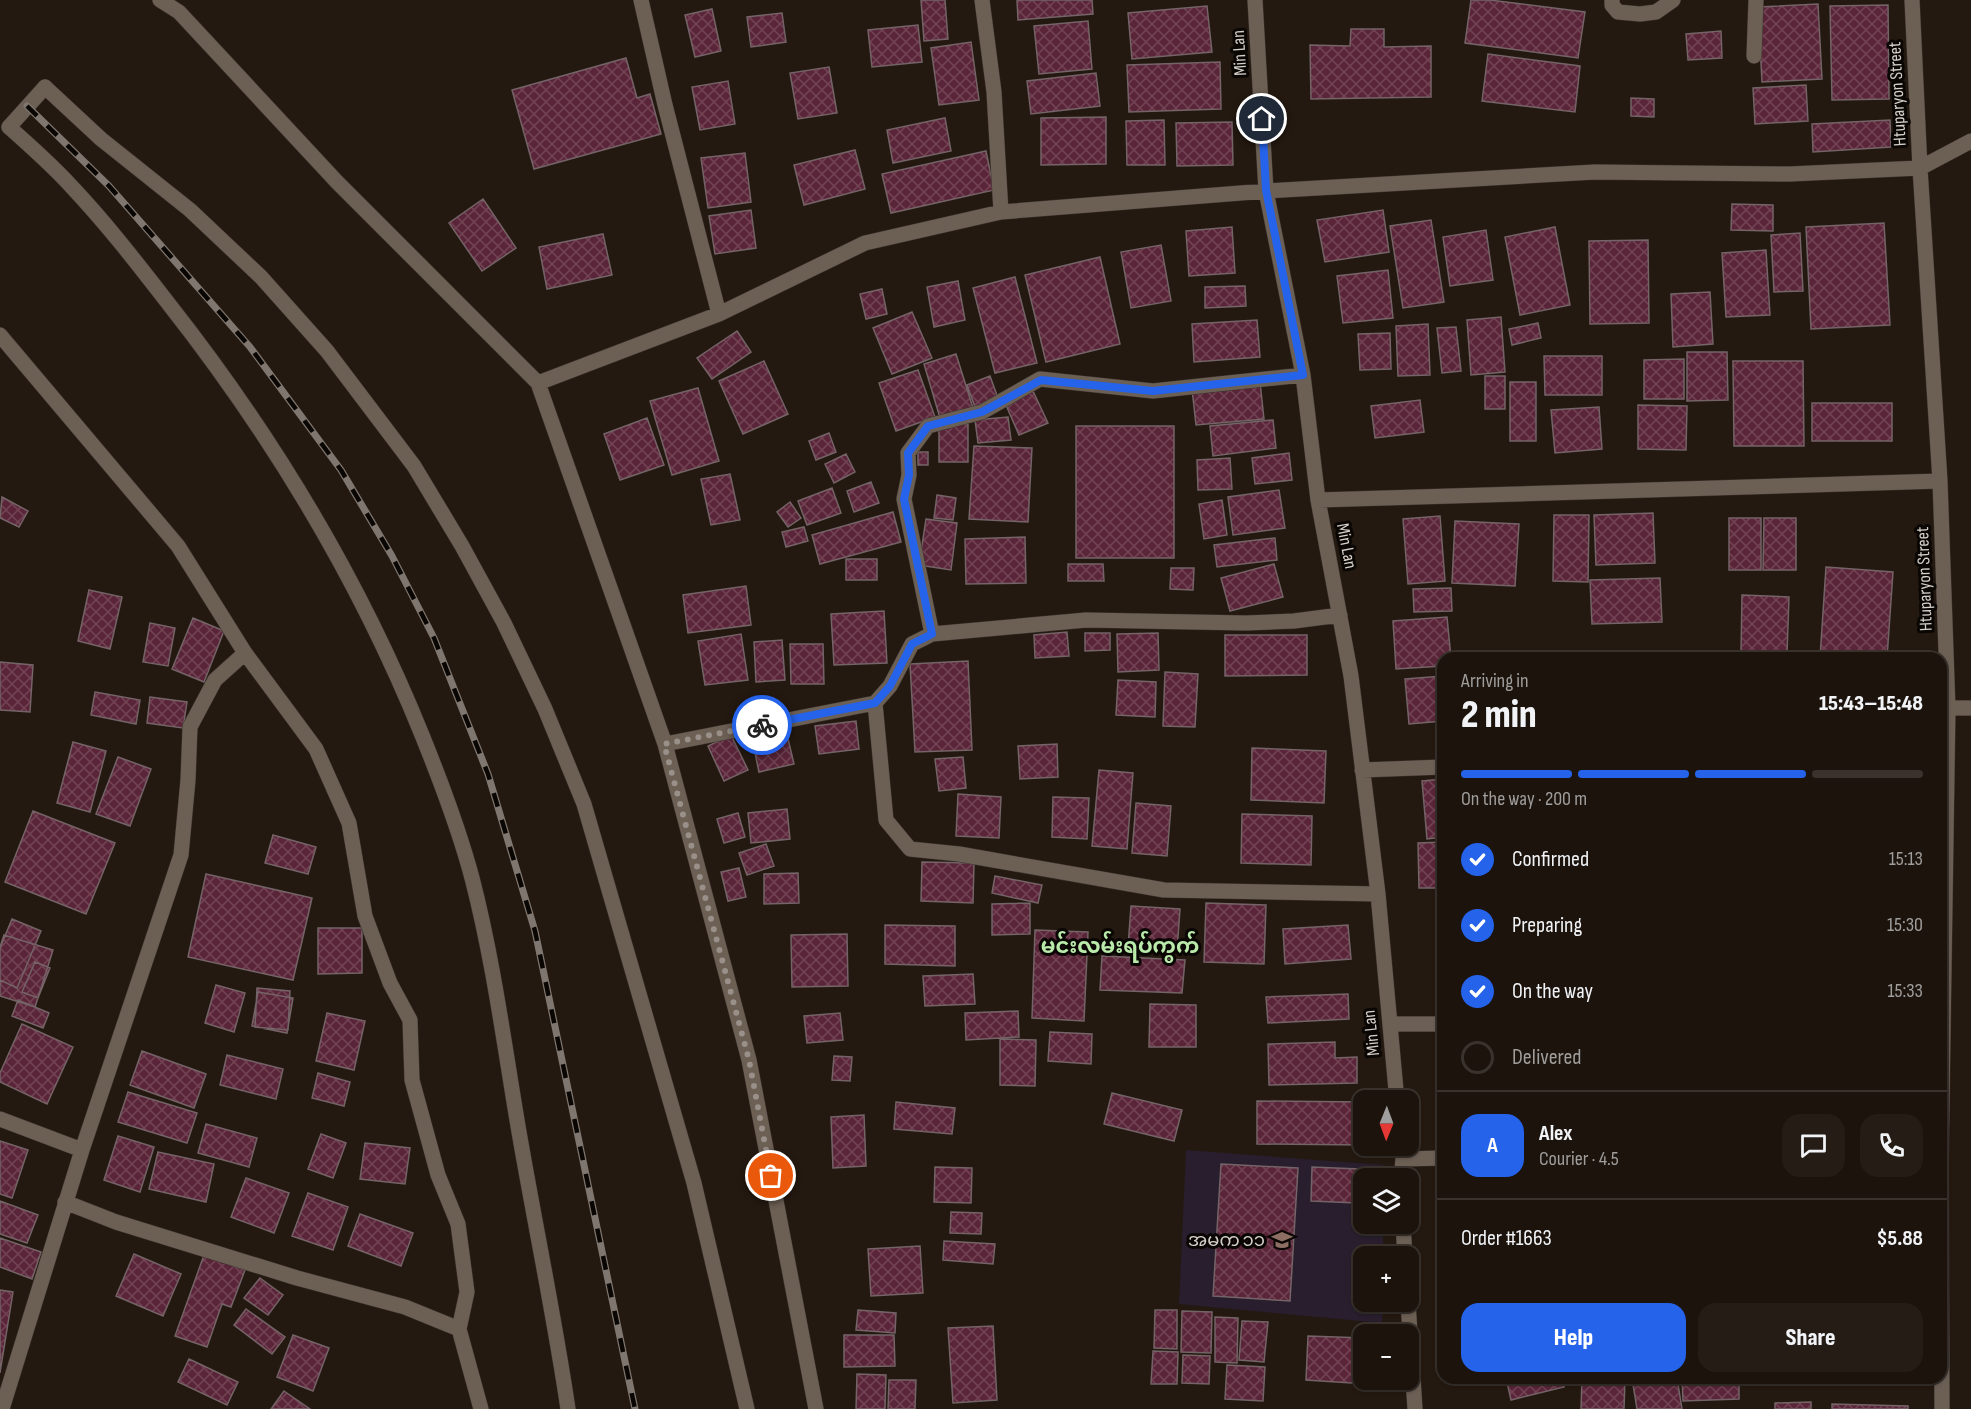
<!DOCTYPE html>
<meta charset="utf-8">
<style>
:root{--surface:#1b130c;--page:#241c15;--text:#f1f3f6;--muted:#a09e9d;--line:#39322d;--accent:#2563eb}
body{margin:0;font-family:"Sofia Sans Condensed","Noto Sans Myanmar",sans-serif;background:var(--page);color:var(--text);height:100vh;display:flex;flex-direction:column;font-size:22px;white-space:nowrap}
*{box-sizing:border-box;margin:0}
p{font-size:20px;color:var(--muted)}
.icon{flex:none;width:33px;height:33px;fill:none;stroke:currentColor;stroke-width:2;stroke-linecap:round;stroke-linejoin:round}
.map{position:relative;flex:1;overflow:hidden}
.panel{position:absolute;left:1437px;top:652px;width:510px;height:732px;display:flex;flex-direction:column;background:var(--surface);border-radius:18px;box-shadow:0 2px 4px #0004,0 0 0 2px var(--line)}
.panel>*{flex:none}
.needle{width:39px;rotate:181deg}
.buttons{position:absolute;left:1353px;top:1090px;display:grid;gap:12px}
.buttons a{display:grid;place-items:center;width:66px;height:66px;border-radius:12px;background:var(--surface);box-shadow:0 2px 4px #0004,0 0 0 2px var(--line);font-size:30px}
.pin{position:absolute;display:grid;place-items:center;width:51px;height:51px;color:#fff;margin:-26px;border:3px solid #fff;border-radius:50%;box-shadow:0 2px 6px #0007}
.courier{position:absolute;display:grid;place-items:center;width:60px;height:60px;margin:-30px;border:4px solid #2563eb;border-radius:50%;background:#fff;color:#222;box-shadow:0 2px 8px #0007}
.overview em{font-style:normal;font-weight:800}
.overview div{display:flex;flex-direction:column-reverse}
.overview{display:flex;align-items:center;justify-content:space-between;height:102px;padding:0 24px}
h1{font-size:39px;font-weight:800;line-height:45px}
.bar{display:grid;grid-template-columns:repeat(4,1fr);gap:9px 6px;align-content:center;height:72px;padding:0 24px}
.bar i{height:8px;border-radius:4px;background:var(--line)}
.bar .active{background:var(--accent)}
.bar p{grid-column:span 4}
.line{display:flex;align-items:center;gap:15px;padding:0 24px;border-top:2px solid var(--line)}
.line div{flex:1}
.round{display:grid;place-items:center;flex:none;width:63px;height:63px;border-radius:18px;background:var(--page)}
ol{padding:0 24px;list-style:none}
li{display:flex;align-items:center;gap:18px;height:66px}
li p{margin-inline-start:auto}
li .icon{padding:6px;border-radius:50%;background:var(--accent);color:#fff;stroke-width:4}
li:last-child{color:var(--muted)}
li i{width:33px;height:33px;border:3px solid var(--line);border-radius:50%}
.button{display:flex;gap:12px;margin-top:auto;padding:12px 24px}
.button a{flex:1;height:69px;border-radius:18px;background:var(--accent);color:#fff;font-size:24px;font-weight:800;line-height:69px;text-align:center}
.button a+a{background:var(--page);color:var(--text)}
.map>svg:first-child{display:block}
.education{fill:#281e2d}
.building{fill:url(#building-cross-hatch);stroke:#746367;stroke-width:1.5}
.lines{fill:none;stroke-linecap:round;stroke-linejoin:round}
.lane-casing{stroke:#39322d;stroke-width:16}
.street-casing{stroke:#39322d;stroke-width:16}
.secondary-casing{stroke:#39322d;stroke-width:16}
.lane{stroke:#6c5f54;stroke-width:15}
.street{stroke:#6c5f54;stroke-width:15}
.secondary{stroke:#6c5f54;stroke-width:15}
.rail-casing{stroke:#7f766f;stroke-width:7}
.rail{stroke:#090603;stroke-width:4.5;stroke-dasharray:14;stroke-linecap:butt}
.done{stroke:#989089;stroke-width:6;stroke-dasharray:0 10.8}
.route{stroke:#2563eb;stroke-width:8}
.labels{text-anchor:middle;stroke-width:6;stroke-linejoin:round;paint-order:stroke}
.street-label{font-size:18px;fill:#d7d0ca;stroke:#090603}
.poi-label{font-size:18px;fill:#d7d0ca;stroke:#090603;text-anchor:end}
.quarter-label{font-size:21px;font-weight:bold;fill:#b9eaaa;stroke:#090603}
</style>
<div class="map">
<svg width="1971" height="1409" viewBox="0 0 1971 1409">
<defs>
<pattern id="building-cross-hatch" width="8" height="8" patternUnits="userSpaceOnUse" patternTransform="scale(1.5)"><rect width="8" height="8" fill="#5b2539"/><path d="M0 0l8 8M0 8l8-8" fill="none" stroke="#724454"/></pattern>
</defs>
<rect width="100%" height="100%" fill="#241910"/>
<path class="education" d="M1186,1150L1383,1165V1179H1364V1224H1383V1257H1364V1302H1383L1382,1323L1179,1304Z"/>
<path class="building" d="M921,0H945L948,39L924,41Z
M1017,0H1092L1093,14L1018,20Z
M1471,0H1490L1585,12L1578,58L1465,43Z
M1818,4L1822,79L1762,82L1758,7Z
M1888,5L1889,99L1832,100L1830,6Z
M1207,6L1212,52L1132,59L1128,13Z
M712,9L721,51L695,57L685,15Z
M782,13L786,42L751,47L747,17Z
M1088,21L1092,69L1039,74L1034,26Z
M918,25L922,62L872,67L868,30Z
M1351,29H1384V47L1431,46V97L1311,99L1310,45L1350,46Z
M1721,31L1722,58L1688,60L1686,34Z
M971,42L979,100L939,105L931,48Z
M1488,54L1580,66L1575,112L1482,101Z
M626,58L637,98L650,94L661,134L534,169L512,90Z
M1220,62L1221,109L1129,112L1127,65Z
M829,67L837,113L798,119L790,73Z
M1096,73L1100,106L1031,114L1027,81Z
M728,81L735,124L700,130L692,87Z
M1806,85L1808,121L1755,124L1753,88Z
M1631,98L1654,99V117L1631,116Z
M1106,117V164L1041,165V118Z
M945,118L951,151L893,163L887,130Z
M1164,120L1165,165H1127L1126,121Z
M1890,120L1891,147L1813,152L1812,124Z
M1232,122L1233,165L1177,166L1176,123Z
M855,150L865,189L804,205L794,165Z
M986,151L994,190L891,213L882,174Z
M745,153L751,202L708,208L701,158Z
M483,199L516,248L482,271L449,223Z
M1732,204L1773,205V231L1731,230Z
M751,210L756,248L715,254L709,216Z
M1383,210L1389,252L1325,262L1317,220Z
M1431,220L1444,302L1403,308L1390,226Z
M1884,223L1890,325L1811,329L1806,227Z
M1232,227L1235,273L1189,276L1186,231Z
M1555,227L1570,305L1520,315L1505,237Z
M1486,230L1493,280L1450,286L1443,237Z
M1800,233L1803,291L1774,292L1771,235Z
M603,234L612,275L547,289L539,247Z
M1648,240L1649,323L1590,324L1589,241Z
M1161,245L1171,301L1131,308L1121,252Z
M1766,250L1770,315L1726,317L1722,253Z
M1100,257L1120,344L1046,362L1025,275Z
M1388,270L1393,318L1343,323L1337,276Z
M1015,277L1037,363L995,373L973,288Z
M958,281L965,320L934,327L927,287Z
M1245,286L1246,306L1205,308V287Z
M882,289L887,314L866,319L860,294Z
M1710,292L1713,344L1673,347L1671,294Z
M912,312L932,358L892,374L873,328Z
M1501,317L1505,372L1471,375L1467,320Z
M1257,320L1260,357L1194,362L1192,324Z
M1538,323L1541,338L1512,345L1509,329Z
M1428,324L1430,375L1398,376L1396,326Z
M1456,327L1461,371L1442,373L1437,328Z
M737,331L751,352L712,379L697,358Z
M1390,333L1391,369L1360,370L1358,334Z
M1687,352H1727L1728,400L1687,401Z
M956,354L973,408L940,418L924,364Z
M1544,356H1602V395H1545Z
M1684,359V399H1644V360Z
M764,361L788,414L743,434L719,381Z
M1733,361H1803L1804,446H1734Z
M918,370L935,417L896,431L879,383Z
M990,376L998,398L975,407L967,385Z
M1485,376H1505V409H1485Z
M1260,382L1264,419L1196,425L1192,389Z
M1510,382H1536V441H1510Z
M698,388L719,461L672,475L650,401Z
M1033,391L1048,423L1019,435L1005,403Z
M1420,400L1424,432L1375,438L1371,406Z
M1812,403H1892V441H1812Z
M1638,405L1687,406L1686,450L1638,449Z
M1599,407L1602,449L1555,453L1551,410Z
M1008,417L1011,440L978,443L975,420Z
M647,418L664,465L620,480L604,434Z
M1273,420L1276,448L1213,456L1210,426Z
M939,424H968V462H939Z
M1076,426H1174V558H1076Z
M829,433L836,452L816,460L809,441Z
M974,446L1032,448L1028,522L969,519Z
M918,452H928V465H918Z
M1289,453L1292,480L1255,484L1252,458Z
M846,454L855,472L834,483L825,464Z
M1230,458L1232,489L1198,490L1197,460Z
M730,474L740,520L711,525L701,479Z
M871,482L879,503L854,512L847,491Z
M832,488L841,513L807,525L798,501Z
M1279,490L1285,528L1233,535L1228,497Z
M937,495L956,498L953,520L934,518Z
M2,497L28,511L19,527L0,518Z
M1222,500L1227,535L1204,539L1199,504Z
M790,502L801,518L788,527L777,512Z
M893,512L901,542L820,564L812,535Z
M1653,513L1655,563L1596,565L1594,515Z
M1554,515H1589L1588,582L1553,581Z
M1440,516L1445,581L1408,584L1403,519Z
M1729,518H1761V570H1729Z
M1764,518H1796V570H1763Z
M926,519L957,523L951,570L919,565Z
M1455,521L1519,524L1515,586L1452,583Z
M804,527L808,541L786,547L782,532Z
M1025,537L1026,583L966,584L965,539Z
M1275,538L1277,560L1217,567L1214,545Z
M846,559H877V580H846Z
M1068,564H1103L1104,581H1068Z
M1274,564L1283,597L1230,611L1221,578Z
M1826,567L1893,572L1887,658H1820Z
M1171,568H1194L1193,590L1170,589Z
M1660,578L1662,622L1592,624L1590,580Z
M746,586L751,625L688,633L683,595Z
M1451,588L1452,611L1414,612L1413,589Z
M89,590L122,597L110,649L78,641Z
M1742,595L1789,597L1787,654L1741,653Z
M884,611L887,663L834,665L831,614Z
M1447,617L1451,658H1443V666L1396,669L1393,621Z
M193,618L224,631L204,682L172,669Z
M150,623L175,628L168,666L143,662Z
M1067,632L1069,656L1035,658L1034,635Z
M1085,633H1110V650L1085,651Z
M1158,633L1159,670L1118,672L1117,634Z
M741,634L748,680L705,685L698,641Z
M1225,635H1307V675L1225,676Z
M782,640L785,680L756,682L754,642Z
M790,644H823L824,684H791Z
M968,661L972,750L915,752L910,664Z
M0,662L33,665L30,712L0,710Z
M1165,672L1198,674L1195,727L1163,726Z
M1443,676V721L1409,724L1405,679Z
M1118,680L1156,682L1155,717L1116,715Z
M95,692L140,700L136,724L91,715Z
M150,697L187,702L183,728L147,723Z
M856,721L859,749L819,754L815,726Z
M785,726L794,764L759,772L751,734Z
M731,735L748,770L724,781L708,746Z
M73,742L106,751L90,812L57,803Z
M1057,744L1058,777L1020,779L1018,746Z
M1252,748L1326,751L1324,803L1251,800Z
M118,757L151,769L130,826L96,814Z
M963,757L966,788L939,791L935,759Z
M1099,770L1133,773L1127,849L1092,846Z
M1443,779V837L1427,839L1422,781Z
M958,794L1001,797L999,838L956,836Z
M1053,797L1089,798L1087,839L1052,837Z
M1136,803L1171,806L1167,856L1132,853Z
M787,809L790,839L751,843L748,813Z
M33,811L115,843L86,914L5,882Z
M738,813L745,837L724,843L717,819Z
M1242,814L1312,816L1311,865L1241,863Z
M273,835L316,847L308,874L265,863Z
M1443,842V888H1419L1418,843Z
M766,844L774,866L747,875L739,853Z
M922,862L974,863L973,903L921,901Z
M739,868L746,897L728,901L721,872Z
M798,873L799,903L764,904V874Z
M206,874L312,898L293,980L188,957Z
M995,876L1042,885L1038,903L992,893Z
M1030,903V934L992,935V904Z
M1206,903L1266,905L1264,964L1204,962Z
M1131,906L1180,909L1177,951L1128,947Z
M12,919L41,931L17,988L0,980V948Z
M885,925L955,926V966L885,964Z
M1348,925L1351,959L1285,964L1283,929Z
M318,928H362V973L318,974Z
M1035,930L1088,932L1084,1021L1032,1018Z
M847,934L848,986L792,987L791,935Z
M4,935L53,950L35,1007L0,996V947Z
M1102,956L1185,960L1182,993L1100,990Z
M35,962L50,968L38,998L22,992Z
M973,974L975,1004L925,1006L923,976Z
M216,985L245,993L234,1032L205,1023Z
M257,988L290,991L288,1030L255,1027Z
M258,992L293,998L287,1033L252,1026Z
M1348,994L1349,1019L1268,1023L1266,997Z
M18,1000L49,1013L43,1028L12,1016Z
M1150,1004L1196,1005V1047H1149Z
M1018,1011L1019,1037L966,1040L965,1013Z
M327,1013L365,1021L354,1070L316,1061Z
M840,1013L843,1040L807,1043L804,1016Z
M22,1024L73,1047L47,1104L0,1082V1073Z
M1050,1032L1092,1034L1091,1064L1048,1061Z
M1000,1039L1036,1040L1035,1086L1000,1085Z
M1335,1042V1058L1357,1057V1083L1269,1085L1268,1044Z
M142,1051L206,1074L194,1108L130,1085Z
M227,1055L283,1069L276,1099L220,1085Z
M834,1056L852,1057L850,1081L832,1080Z
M318,1073L350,1082L344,1106L312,1098Z
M128,1092L197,1113L187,1143L118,1122Z
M1112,1093L1182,1110L1174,1141L1104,1124Z
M1257,1101L1364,1102V1145L1257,1144Z
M896,1102L955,1108L952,1134L894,1129Z
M864,1115L866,1166L833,1168L831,1117Z
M206,1124L257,1138L249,1167L198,1153Z
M321,1134L346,1143L333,1178L308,1169Z
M118,1136L154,1147L140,1192L104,1180Z
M0,1141L28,1150L12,1198L0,1194Z
M365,1143L410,1148L405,1184L360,1179Z
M158,1152L214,1164L206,1202L149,1189Z
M1221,1164L1298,1168L1290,1301L1213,1296Z
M935,1167L972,1168L971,1203L934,1202Z
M1312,1167L1359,1169L1357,1203L1311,1201Z
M246,1178L289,1193L274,1233L231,1217Z
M308,1193L348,1207L333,1250L292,1236Z
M0,1201L38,1215L27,1243L0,1234Z
M951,1212L982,1213L981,1234L950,1233Z
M360,1214L413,1233L401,1266L348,1246Z
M0,1238L41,1252L32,1279L0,1267Z
M944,1241L995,1244L993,1264L943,1260Z
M920,1246L923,1293L871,1296L868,1249Z
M134,1254L181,1274L163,1316L116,1296Z
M204,1255L245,1270L231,1307L222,1304L207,1347L175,1336Z
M260,1278L283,1295L268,1315L244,1298Z
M0,1290L13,1292L0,1373Z
M246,1309L285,1337L272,1354L234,1325Z
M858,1310L896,1313L895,1333L856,1330Z
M1155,1310H1177V1349L1154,1348Z
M1182,1311L1212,1312L1211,1353L1181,1352Z
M1215,1317L1238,1318L1237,1363L1215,1362Z
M1242,1321L1268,1322L1264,1362L1239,1360Z
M993,1326L997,1400L953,1403L948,1328Z
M293,1335L329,1348L313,1391L277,1377Z
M844,1335H894L895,1366L844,1367Z
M1308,1336L1364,1338V1380H1367V1384L1306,1380Z
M1153,1351L1178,1352L1177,1384H1151Z
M1183,1355L1210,1356L1209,1384L1182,1383Z
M189,1359L238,1382L227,1405L178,1382Z
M1227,1365L1265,1367L1263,1401L1225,1399Z
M857,1374L886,1375L885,1409H856Z
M1506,1378H1562L1564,1387L1511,1400Z
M1582,1378H1625L1624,1409H1581Z
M1632,1378H1677L1682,1409H1637Z
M1682,1378H1739V1399L1683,1401Z
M889,1380H916L915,1409H888Z
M284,1391L310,1409H271Z
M1811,1402V1409H1775V1403Z
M1832,1404L1908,1406V1409H1832Z"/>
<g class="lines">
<g class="lane-casing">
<path id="lane" d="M1612,0V5L1618,12L1640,14L1656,12L1673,0"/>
</g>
<g class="street-casing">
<path id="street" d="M160,0L179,12L337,182L538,383L665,744L749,1060L816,1409
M641,0L665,105L719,314
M982,0L994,92L1001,212
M1255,0L1266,191L1303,375L1318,500L1351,676L1378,894L1397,1101
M1912,0L1920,168L1940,481L1948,708L1941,1166L1942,1409
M1754,56L1756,0
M9,127L45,87
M0,335L178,546L245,653L316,749L349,823L365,916L390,983L410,1020L412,1080L438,1175L458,1224L467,1292L459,1329L481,1409
M538,383L719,314L865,243L1001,212L1266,191L1595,172L1790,174L1920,168L1971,141
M1318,500L1940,481
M932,634L904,499L909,475L908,453L928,426L982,412L1040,379L1153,391L1303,375
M875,703L886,820L910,849L959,854L1164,890L1378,894
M1948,708H1971
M665,744L875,703L890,686L912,644L932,634L1086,620L1246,623L1294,621L1340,615
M1362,770L1443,767
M1390,1024H1443
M0,1119L82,1150
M1403,1159L1443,1158
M1401,1179L1403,1159L1402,1146
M65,1202L116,1222L297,1278L405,1307L459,1329
M1403,1224L1405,1257
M1408,1302L1415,1409
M2,1409L82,1150L181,855L188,780L190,727L215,680L245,653"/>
</g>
<g class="secondary-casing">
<path id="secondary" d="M45,87L101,139L190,210L261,277L327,351L414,466L462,546L504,623L545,709L584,804L694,1183L747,1409
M9,127C30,146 52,165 71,186C106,223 137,263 168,303C272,435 359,579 422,735C441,782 459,829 472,878C493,959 504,1043 518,1126C534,1220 554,1314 568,1409"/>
</g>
<use href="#lane" class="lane"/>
<use href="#street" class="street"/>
<use href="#secondary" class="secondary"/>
<g class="rail-casing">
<path id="rail" d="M27,106L109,186L250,347L341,470L392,556L434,638L488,774L535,931L635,1409"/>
</g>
<use href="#rail" class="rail"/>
</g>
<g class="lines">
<path class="done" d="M762,725L664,744L749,1060L771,1176"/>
<path class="route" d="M762,725L875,703L890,686L912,644L932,634L904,499L909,475L908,453L928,426L982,412L1041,380L1153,391L1303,375L1266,190L1262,119"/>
</g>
<defs>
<g id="school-bare" transform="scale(1.62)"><path d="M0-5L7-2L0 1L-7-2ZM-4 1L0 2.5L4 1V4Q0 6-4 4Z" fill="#8d6e63" stroke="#090603" stroke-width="2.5" paint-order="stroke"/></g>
</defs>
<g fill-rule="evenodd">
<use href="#school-bare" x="1282" y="1240"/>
</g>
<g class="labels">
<g class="street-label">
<text transform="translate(1239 53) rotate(-93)" y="6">Min Lan</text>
<text transform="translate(1897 94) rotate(-93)" y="6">Htuparyon Street</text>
<text transform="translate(1347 546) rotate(79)" y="6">Min Lan</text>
<text transform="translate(1924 579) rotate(-92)" y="6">Htuparyon Street</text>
<text transform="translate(1371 1033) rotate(-96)" y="6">Min Lan</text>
</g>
<g class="poi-label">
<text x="1265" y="1246">အမက ၁၁</text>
</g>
<g class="quarter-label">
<text x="1120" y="953">မင်းလမ်းရပ်ကွက်</text>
</g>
</g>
</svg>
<div class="buttons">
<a><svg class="needle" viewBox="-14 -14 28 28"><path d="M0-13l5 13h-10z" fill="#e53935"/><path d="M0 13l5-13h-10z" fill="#a09e9d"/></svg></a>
<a><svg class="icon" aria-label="layers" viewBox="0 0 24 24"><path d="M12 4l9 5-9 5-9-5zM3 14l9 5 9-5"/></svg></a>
<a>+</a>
<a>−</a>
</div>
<div class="pin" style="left:771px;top:1176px;background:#ea580c"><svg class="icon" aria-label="bag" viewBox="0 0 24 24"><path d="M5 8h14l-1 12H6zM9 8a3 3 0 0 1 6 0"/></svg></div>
<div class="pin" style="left:1262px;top:119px;background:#1f2937"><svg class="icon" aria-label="home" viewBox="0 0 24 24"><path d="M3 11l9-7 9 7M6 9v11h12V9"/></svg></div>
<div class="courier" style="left:762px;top:725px"><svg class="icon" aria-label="bike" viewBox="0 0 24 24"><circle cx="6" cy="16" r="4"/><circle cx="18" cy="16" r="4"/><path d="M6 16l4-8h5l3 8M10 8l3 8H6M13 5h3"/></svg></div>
<section class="panel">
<div class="overview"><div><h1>2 min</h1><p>Arriving in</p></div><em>15:43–15:48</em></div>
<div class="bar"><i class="active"></i><i class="active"></i><i class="active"></i><i></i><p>On the way · 200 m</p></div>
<ol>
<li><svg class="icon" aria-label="check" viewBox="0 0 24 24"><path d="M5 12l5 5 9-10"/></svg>Confirmed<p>15:13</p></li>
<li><svg class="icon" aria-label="check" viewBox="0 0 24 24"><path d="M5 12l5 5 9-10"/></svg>Preparing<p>15:30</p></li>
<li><svg class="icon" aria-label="check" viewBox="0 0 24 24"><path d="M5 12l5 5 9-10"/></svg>On the way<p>15:33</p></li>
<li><i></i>Delivered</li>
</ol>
<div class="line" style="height:108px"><b class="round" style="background:var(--accent);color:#fff">A</b><div><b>Alex</b><p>Courier · 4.5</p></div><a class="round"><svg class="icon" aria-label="chat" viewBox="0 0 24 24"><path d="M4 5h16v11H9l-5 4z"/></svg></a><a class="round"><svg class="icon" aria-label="phone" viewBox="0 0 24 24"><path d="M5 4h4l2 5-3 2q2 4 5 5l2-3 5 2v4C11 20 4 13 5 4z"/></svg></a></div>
<div class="line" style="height:78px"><div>Order #1663</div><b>$5.88</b></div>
<div class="button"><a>Help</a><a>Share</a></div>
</section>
</div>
